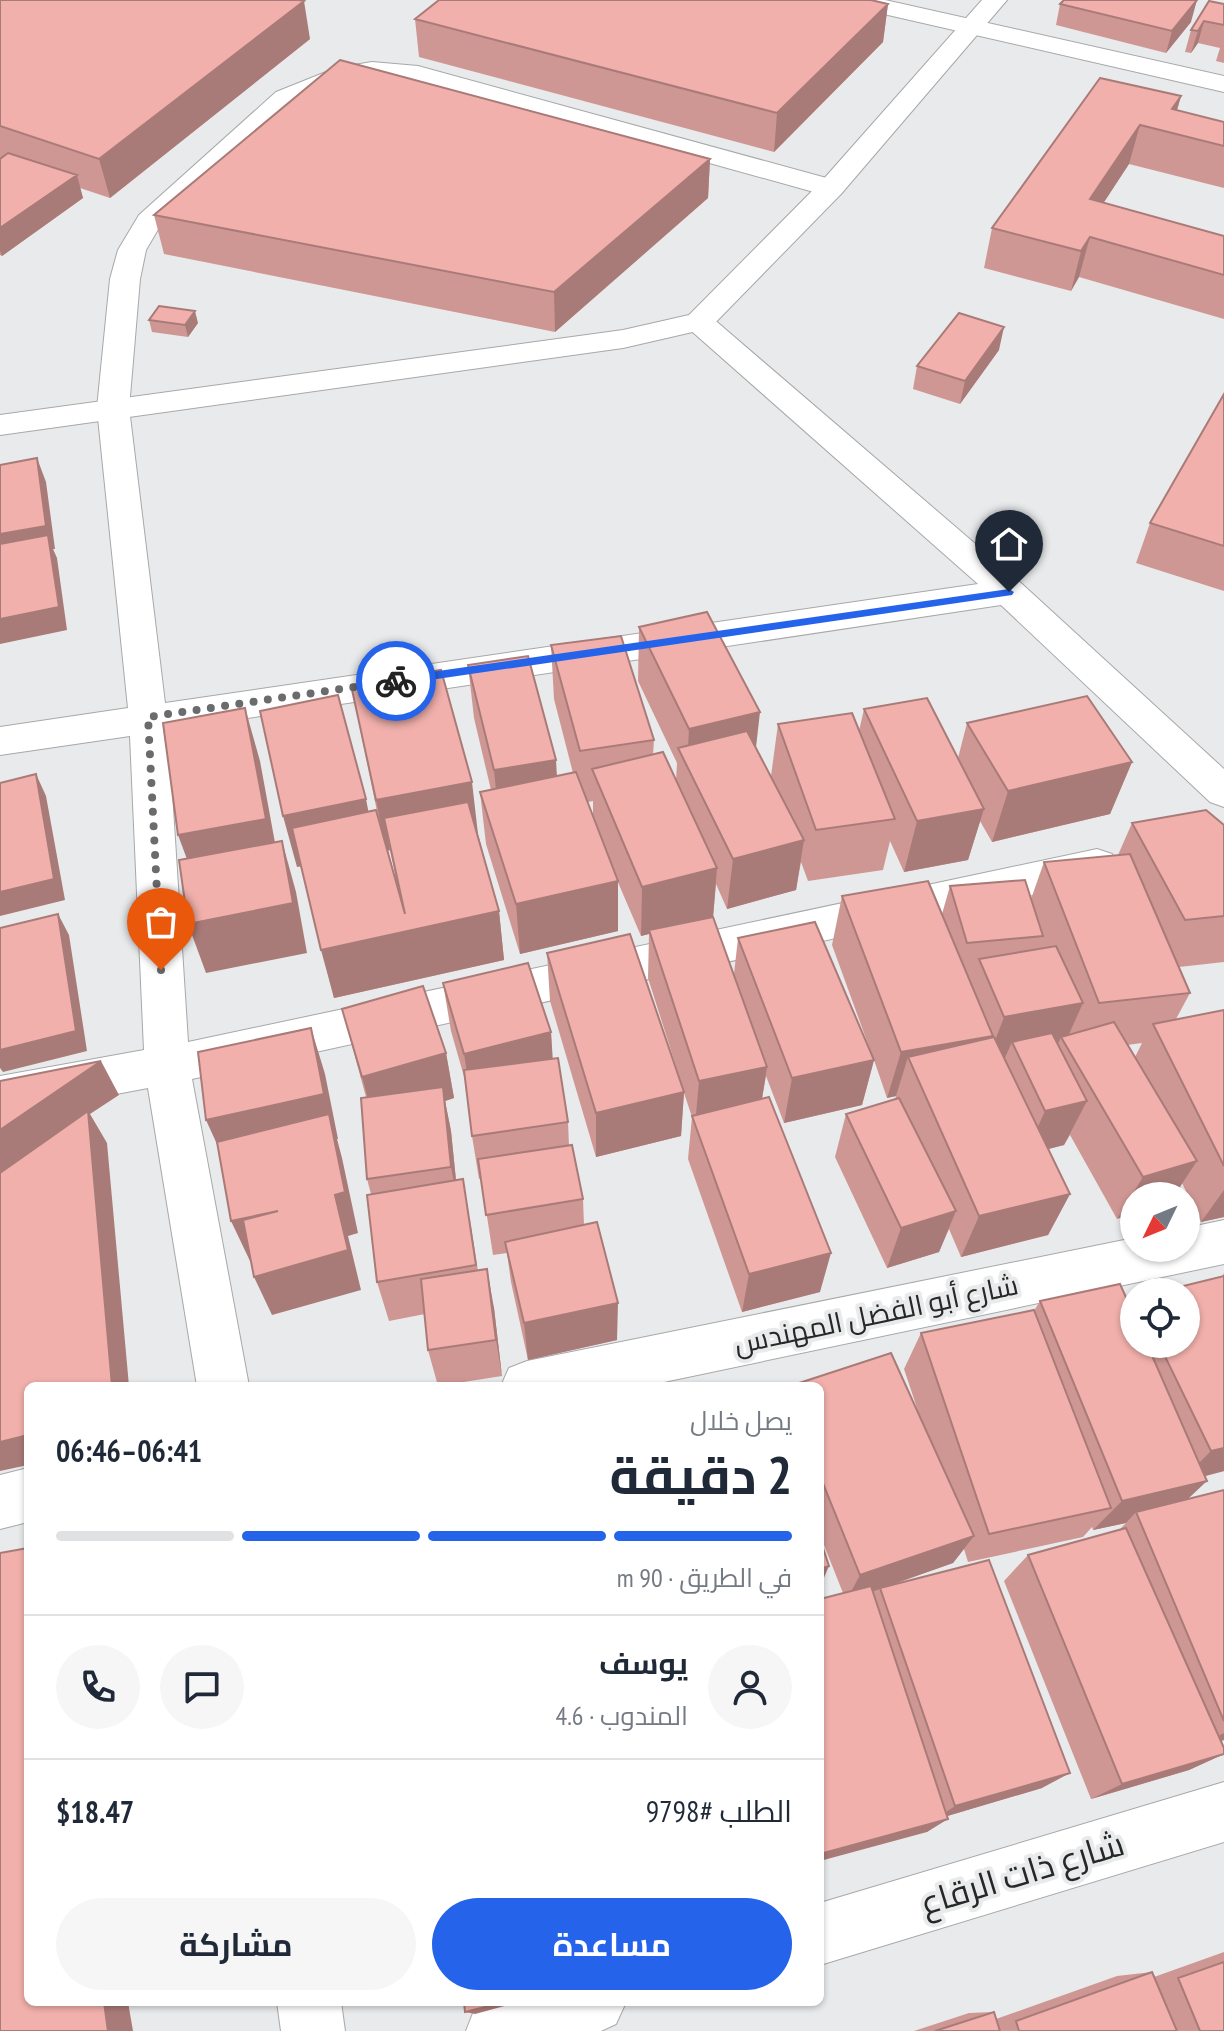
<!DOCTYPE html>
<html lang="ar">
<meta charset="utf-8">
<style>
:root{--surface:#fff;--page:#f6f6f7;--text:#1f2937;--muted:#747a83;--line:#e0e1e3;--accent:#2563eb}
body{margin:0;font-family:"PT Sans Narrow",Cairo,sans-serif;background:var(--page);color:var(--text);direction:rtl;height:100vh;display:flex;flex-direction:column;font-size:30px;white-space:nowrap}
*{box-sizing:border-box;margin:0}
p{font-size:26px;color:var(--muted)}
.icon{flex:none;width:44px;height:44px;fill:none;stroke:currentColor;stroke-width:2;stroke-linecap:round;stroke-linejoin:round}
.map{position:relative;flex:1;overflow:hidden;direction:ltr}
.drawer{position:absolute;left:24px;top:1382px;width:800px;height:624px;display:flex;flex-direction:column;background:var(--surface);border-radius:12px;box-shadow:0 2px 6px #0004;direction:rtl}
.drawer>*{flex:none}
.needle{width:52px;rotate:227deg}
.buttons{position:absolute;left:1120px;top:1182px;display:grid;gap:16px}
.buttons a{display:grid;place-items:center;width:80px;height:80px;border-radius:50%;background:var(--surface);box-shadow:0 2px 6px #0004;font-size:40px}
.pin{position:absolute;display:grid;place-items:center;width:68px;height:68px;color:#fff;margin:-82px -34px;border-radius:50% 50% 50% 0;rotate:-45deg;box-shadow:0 0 8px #0007}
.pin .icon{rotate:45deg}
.courier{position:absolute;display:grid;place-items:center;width:80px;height:80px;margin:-40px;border:6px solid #2563eb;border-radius:50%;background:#fff;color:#222;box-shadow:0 2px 10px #0007}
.head em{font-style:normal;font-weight:700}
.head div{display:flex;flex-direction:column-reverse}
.head{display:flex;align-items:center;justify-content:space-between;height:136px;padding:0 32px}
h1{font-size:52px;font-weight:700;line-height:60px}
.bar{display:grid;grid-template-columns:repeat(4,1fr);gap:12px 8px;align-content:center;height:96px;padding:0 32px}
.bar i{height:10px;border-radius:6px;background:var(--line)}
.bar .selected{background:var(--accent)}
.bar p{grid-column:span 4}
.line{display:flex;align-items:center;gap:20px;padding:0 32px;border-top:2px solid var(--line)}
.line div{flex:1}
.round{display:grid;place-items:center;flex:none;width:84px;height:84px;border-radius:42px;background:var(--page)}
.primary-button{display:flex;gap:16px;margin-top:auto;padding:16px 32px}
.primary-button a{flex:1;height:92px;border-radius:48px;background:var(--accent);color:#fff;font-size:32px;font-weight:700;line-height:92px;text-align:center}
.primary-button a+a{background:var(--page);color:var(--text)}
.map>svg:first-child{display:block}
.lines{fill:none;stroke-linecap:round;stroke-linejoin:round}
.minor-casing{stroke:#a7a8a9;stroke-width:2}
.tertiary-casing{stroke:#a7a8a9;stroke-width:2}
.minor{fill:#fff;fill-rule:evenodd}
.tertiary{fill:#fff;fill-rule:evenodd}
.wall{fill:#cf9794;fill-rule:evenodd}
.shaded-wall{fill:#a97b78}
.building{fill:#f1b0ac;stroke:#a97b78;stroke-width:2}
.route{fill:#2563eb}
.done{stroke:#6a6b6c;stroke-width:8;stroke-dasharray:0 14.4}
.labels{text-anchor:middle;stroke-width:8;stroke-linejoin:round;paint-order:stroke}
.street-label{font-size:28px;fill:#262727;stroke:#e9eaeb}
.near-street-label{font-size:34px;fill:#262727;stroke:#e9eaeb}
</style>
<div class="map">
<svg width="1224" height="2031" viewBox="0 0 1224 2031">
<rect width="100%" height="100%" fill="#e9eaeb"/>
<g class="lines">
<g class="minor-casing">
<path id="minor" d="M841,0H885L1224,76V92L853,7L845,5Z
M372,62L418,66L841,182L845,188L841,194L831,196L821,194L408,79L350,80L294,102L160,226L146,250L140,279L129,408L165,703L978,584L688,328L684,322L688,316L699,313L710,316L1022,584L1224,769V807L1210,802L1001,605L168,730L188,1042L1097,849L1112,854L1118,865L1112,876L1097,881L192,1079L249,1386H197L148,1088L0,1116V1076L144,1050L130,736L0,755V727L128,708L97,408L110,279L118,250L139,215L276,92L336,68Z
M1224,1220V1264L645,1386H501L509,1368L527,1361L1134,1238V1248H1186V1228Z
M28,1468V1522L0,1529V1475Z
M1224,1782V1842L820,1965V1903Z
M277,2002H341L345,2031H281Z
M491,2002H626L616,2024L601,2031H466L475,2008Z"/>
</g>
<g class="tertiary-casing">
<path id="tertiary" d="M982,0H1007L841,194L710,328L623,348L0,435V415L623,330L689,315L821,182Z"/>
</g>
<use href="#minor" class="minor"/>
<use href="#tertiary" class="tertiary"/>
</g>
<path class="wall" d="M0,0L310,39L110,198L80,188L83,198L2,256L0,255Z
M888,4L883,42L774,152L419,57L415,19Z
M1060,4L1191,22L1166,53L1056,25Z
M1224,4V63L1216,61L1220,48L1198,43L1191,53L1185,52L1191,30Z
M1181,96L1177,111L1224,122V188L1129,164L1103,203L1224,236V319L1079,277L1071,291L984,268L992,228Z
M710,159L708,198L555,332L164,254L154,215Z
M149,320L198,323L188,337L152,332Z
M999,350L960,404L913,389L917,366Z
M1224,394V591L1136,563L1150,523Z
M639,627L756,748L771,776L778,724L859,731L864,709L958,758L967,723L1132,762L1110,814L992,842L980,821L968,860L904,872L890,841L883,870L808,881L801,862L796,890L727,909L716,884L713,917L734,974L738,938L872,1055L832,945L842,896L942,914L950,886L1031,899L1044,862L1118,855L1132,823L1224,825V962L1179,967L1190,993L1176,1019L1224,1010V1217L1201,1222L1182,1183L1174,1196H1134L1117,1219L1070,1135L1064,1145L1048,1149L1070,1194L1048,1235L961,1257L949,1229L939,1252L887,1268L835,1157L846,1114L895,1099L896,1096L887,1098L874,1060L862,1105L784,1123L766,1076L762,1098L820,1292L742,1312L688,1159L692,1117L684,1093L681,1136L596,1157L550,1001L547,953L681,1082L648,978L649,934L641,936L614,873L618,881V931L520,954L486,844L480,792L491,790L474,718L468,665L557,776L573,773L554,699L551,645L654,740L653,755L676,781L677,763L638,681ZM593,801V816L588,802ZM1142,1043L1135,1057L1127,1045Z
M351,685L478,834L499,911L504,960L334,998L301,866L297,867L379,821ZM390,850L394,869L397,885L388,851Z
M443,983L551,1032L552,1059L568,1122L569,1146L583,1199L584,1225L617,1340L528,1360L511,1282L507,1253L493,1255L481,1178L479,1179L472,1136L465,1080L451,1031Z
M342,1009L446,1053L454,1098L445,1101L451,1131L456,1180L470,1220L478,1271L494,1308L502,1376L438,1386L428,1350L425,1314L389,1321L377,1282L371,1194L367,1179L366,1097Z
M1224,1273V1471L1205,1476L1187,1500L1224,1490V1740L1221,1741L1224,1754L1189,1770L1091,1799L1004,1581L1028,1555L1119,1530L1126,1523L1093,1530L1092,1527L1083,1537L968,1562L964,1549L953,1563L893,1584L1042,1788L947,1816L927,1832L843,1593L820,1535V1386L921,1420L904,1369L921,1333L1034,1311L1040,1301L1130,1307L1134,1302V1344H1186Z
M1224,1952V2031H914L969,2013L994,2012L996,2019L1117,1976L1152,1972L1154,1977Z"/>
<path class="shaded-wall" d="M1197,0L1191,22L1166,53L1172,31Z
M304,1L310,39L110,198L99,159Z
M888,4L883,42L774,152L777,113Z
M1204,21L1198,43L1191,53L1198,31Z
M1181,96L1170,132L1172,109Z
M1140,125L1129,164L1080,239L1090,199Z
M710,159L708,198L555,332L554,292Z
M77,175L83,198L2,256L0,251V228Z
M1090,237L1079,277L1071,291L1081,251Z
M195,311L198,323L188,337L185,325Z
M1004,327L999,350L960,404L965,381Z
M37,458L46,482L55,549H53L57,558L67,630L0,644V534Z
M245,708L260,761L280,870L197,886L178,835Z
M760,712L754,765L687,766L689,729Z
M556,760L559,812L499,822L494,770Z
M1132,762L1110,814L992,842L1008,791Z
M36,774L46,796L65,900L0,916V892Z
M472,782L478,834L391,850L384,818L390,850L386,851L376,800Z
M366,799L376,851L297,867L283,816Z
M984,809L968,860L904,872L917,821Z
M804,840L796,890L727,909L733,859Z
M282,841L296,892L307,953L206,973L188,924Z
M717,868L713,918L649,930V934L641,936L642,887Z
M618,881V931L520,954L516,904Z
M499,911L504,960L334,998L321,950Z
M58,914L69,935L87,1051L3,1072L0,1068V1050Z
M1083,1003L1065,1043L1061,1037L1055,1051L1012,1042L1004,1060L986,1064L1004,1017Z
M311,1028L325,1074L338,1139H337L342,1158L358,1233L348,1236L361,1290L272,1315L254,1277L348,1250L226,1164L206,1120Z
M551,1032L554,1078L471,1099L464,1054Z
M993,1036L975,1082L908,1057L896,1096L887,1098L901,1052Z
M446,1053L454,1098L445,1101L451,1131L459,1210L451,1167L374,1122L362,1077Z
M874,1060L862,1105L784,1123L792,1078Z
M101,1061L119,1095L90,1114L107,1143L129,1386H112L0,1176V1130Z
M767,1067L760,1112L695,1126L699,1081Z
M684,1092L681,1136L596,1157V1113Z
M1087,1101L1064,1145L1025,1155L1045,1111Z
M1197,1161L1174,1196H1134V1213L1117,1219L1143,1177Z
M1224,1190V1217L1201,1222Z
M1070,1194L1048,1235L961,1257L979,1216Z
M278,1211L295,1251L250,1261L231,1221Z
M956,1211L939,1252L887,1268L901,1228Z
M831,1253L820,1292L742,1312L749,1274Z
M487,1269L494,1308L502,1376L496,1340Z
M618,1303L617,1340L528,1360L524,1323Z
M28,1435V1465L0,1471V1442Z
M1224,1448V1471L1179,1483L1211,1451Z
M1207,1481L1175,1511L1136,1512L1126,1523L1093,1530L1122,1501Z
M974,1536L953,1563L846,1601L860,1575Z
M829,1566L820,1587V1569Z
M1224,1733V1740L1192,1749Z
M1224,1754L1189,1770L1091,1799L1122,1784Z
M1070,1773L1042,1788L934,1820L955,1806Z
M948,1819L927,1832L820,1861V1854Z
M104,2002H128L133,2031H108Z
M505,2002H519L475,2014L465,2012Z"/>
<path class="building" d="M0,0H299L304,1L99,159L0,126Z
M439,0H871L888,4L777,113L415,19Z
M1064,0H1197L1172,31L1060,4Z
M1209,1L1224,4V25L1204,21L1198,31L1191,30Z
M340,60L710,159L554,292L154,215Z
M1100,78L1181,96L1172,109L1224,122V146L1140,125L1090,199L1224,236V275L1090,237L1081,251L992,228Z
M8,153L77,175L0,228V159Z
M159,306L195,311L185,325L149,320Z
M959,313L1004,327L965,381L917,366Z
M1224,394V546L1150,523Z
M37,458L46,526L0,534V465Z
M48,535L59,607L0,619V544Z
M707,612L760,712L689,729L639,627Z
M621,636L654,740L580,751L551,645Z
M528,656L556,760L494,770L468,665Z
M441,670L472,782L376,800L351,685Z
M338,695L366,799L283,816L260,711Z
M1087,696L1132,762L1008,791L967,723Z
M927,698L984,809L917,821L864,709Z
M245,708L266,819L178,835L163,723Z
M852,713L895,819L816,830L778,724Z
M747,731L804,840L733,859L678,748Z
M663,752L717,868L642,887L592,769Z
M576,772L618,881L516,904L480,792Z
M36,774L54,879L0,892V783Z
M468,802L499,911L321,950L292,828L376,810L405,914L384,818Z
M1206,810L1224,825V916L1185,920L1132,823Z
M282,841L293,903L188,924L179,860Z
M1130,854L1190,993L1099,1003L1044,862Z
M1025,880L1043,936L967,943L950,886Z
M928,881L993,1036L901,1052L842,896Z
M58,914L76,1031L0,1050V928Z
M713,917L767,1067L699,1081L649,930Z
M815,922L874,1060L792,1078L738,938Z
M630,934L684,1092L596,1113L547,953Z
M1056,946L1083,1003L1004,1017L979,959Z
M528,963L551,1032L464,1054L443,983Z
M423,986L446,1053L362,1077L342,1009Z
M1224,1010V1166L1153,1024Z
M1114,1022L1197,1161L1143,1177L1061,1037Z
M311,1028L324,1094L206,1120L198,1052Z
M1052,1033L1087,1101L1045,1111L1012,1042Z
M994,1037L1070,1194L979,1216L908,1057Z
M558,1058L568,1122L472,1136L464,1070Z
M101,1061L0,1130V1081Z
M443,1087L451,1167L367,1179L361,1098Z
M769,1097L831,1253L749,1274L692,1116Z
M899,1098L956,1211L901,1228L846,1114Z
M88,1111L112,1386H28V1435L0,1442V1173Z
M329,1114L345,1192L335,1195L348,1250L254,1277L243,1220L278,1211L231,1221L217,1142Z
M572,1145L583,1199L486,1215L478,1159Z
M463,1179L476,1265L377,1282L367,1195Z
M597,1222L618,1303L524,1323L505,1242Z
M487,1269L496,1340L428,1350L421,1279Z
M1224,1276V1448L1211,1451L1159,1344H1186V1292H1159Z
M1120,1284L1134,1315V1344H1147L1207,1481L1122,1501L1040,1301Z
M1034,1310L1111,1508L989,1534L921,1333Z
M891,1353L974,1536L860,1575L820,1476V1386H790Z
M1224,1490V1721L1136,1512Z
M1126,1528L1224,1748V1754L1122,1784L1028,1555Z
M820,1539L829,1566L820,1569Z
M28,1548V2002H104L108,2031H0V1553Z
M989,1560L1070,1773L955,1806L880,1588Z
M871,1586L948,1819L820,1854V1599Z
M1224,1962V2031H1200L1178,1978Z
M1152,1972L1177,2031H1019L1016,2021Z
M464,2002H505L465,2012Z
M994,2012L1000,2031H935Z"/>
<path class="route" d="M1009,589L1014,592L1012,595L396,685L390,681L396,677Z"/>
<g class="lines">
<path class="done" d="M161,970L148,717L396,681"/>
</g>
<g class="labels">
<g class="street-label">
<text transform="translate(876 1314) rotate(-12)" y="10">شارع أبو الفضل المهندس</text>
</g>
<g class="near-street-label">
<text transform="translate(1022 1873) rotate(-17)" y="12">شارع ذات الرقاع</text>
</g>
</g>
</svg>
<div class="buttons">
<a><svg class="needle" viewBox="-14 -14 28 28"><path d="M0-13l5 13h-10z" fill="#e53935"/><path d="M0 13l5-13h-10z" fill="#747a83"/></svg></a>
<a><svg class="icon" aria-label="locate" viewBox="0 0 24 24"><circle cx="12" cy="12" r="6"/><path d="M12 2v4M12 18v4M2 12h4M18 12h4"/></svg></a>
</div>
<div class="pin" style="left:161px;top:970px;background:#ea580c"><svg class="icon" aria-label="bag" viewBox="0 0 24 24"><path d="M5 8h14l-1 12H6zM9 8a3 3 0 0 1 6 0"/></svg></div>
<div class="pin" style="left:1009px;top:592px;background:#1f2937"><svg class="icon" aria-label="home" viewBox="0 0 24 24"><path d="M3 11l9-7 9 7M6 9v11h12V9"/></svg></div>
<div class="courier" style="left:396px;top:681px"><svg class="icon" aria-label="bike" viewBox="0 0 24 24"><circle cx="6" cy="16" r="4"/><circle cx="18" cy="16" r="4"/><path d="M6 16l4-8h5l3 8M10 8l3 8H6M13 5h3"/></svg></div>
<section class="drawer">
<div class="head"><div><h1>2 دقيقة</h1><p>يصل خلال</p></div><em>06:41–06:46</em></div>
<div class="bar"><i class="selected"></i><i class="selected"></i><i class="selected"></i><i></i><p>في الطريق · 90 m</p></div>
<div class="line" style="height:144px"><a class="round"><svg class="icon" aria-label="person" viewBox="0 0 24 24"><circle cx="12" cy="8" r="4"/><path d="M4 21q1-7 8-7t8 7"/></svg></a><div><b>يوسف</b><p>المندوب · 4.6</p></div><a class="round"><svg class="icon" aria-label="chat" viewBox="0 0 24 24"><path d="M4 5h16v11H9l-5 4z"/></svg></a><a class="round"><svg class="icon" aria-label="phone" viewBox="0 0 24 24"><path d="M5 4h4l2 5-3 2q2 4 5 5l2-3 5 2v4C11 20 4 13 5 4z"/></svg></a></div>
<div class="line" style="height:104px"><div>الطلب #9798</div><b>$18.47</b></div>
<div class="primary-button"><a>مساعدة</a><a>مشاركة</a></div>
</section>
</div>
